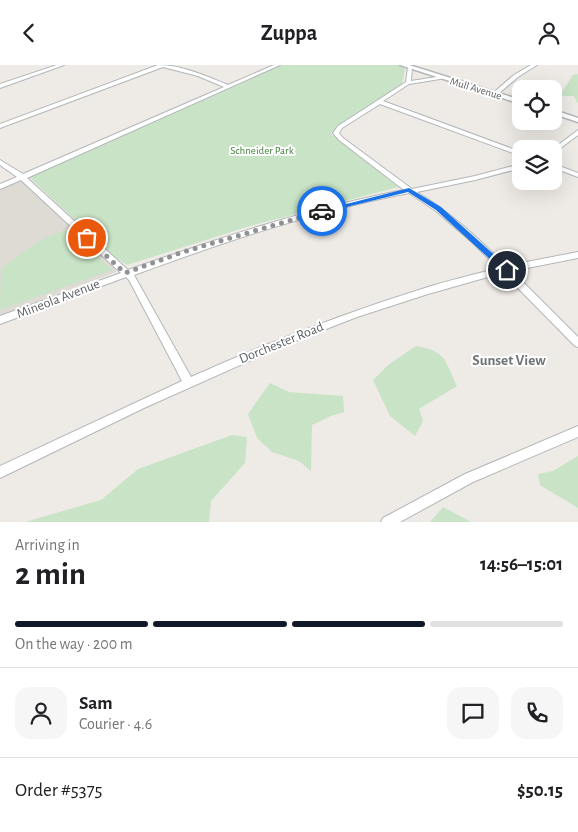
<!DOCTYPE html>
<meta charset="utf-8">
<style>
:root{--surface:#fff;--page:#f6f6f6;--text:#202124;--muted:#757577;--line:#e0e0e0;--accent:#111827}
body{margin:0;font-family:"Alegreya Sans",sans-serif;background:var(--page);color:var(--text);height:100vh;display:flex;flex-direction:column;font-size:19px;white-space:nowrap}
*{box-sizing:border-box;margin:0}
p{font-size:16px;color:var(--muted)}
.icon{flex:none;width:28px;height:28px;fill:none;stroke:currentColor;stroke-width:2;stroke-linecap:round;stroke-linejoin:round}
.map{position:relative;height:457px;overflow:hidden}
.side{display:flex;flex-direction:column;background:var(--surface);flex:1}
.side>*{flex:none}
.tools{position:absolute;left:512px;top:15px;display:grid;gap:10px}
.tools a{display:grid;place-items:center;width:50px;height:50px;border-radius:10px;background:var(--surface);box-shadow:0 5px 20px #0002;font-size:25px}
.pin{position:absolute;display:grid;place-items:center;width:42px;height:42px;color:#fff;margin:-21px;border:2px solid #fff;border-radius:50%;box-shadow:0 1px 5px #0007}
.courier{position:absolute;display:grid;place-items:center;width:50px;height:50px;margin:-25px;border:4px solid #1a73e8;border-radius:50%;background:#fff;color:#222;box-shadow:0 1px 6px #0007}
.head em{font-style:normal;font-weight:600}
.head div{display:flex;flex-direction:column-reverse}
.head{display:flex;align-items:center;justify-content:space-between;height:85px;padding:0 15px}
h1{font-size:32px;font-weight:600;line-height:38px}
.bar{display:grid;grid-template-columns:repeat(4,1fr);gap:8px 5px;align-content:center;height:60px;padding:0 15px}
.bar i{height:6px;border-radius:4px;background:var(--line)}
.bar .active{background:var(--accent)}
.bar p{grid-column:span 4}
.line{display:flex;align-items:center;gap:12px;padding:0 15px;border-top:1px solid var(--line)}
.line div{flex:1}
.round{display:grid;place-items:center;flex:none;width:52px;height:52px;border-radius:15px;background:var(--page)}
header{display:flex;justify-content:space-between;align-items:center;height:65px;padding:0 15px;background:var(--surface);font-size:22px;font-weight:600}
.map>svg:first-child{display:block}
.education{fill:#dedad4}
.green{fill:#c8e3c5}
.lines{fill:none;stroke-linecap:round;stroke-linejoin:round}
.minor-casing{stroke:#b3b6b9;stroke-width:2}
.tertiary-casing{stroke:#b3b6b9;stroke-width:3}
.minor{fill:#fff;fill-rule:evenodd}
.tertiary{fill:#fff;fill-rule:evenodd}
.route{fill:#1a73e8}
.done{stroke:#909192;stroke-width:5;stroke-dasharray:0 9}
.labels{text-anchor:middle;stroke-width:4;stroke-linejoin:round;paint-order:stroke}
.far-street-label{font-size:11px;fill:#5d6164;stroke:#fff}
.far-park-label{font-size:11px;fill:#42833e;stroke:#fff}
.street-label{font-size:14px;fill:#5d6164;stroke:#fff}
.neighbourhood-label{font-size:15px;font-weight:bold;fill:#6e7376;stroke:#fff}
</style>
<header><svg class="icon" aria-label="back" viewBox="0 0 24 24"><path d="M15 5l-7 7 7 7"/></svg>Zuppa<svg class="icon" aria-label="person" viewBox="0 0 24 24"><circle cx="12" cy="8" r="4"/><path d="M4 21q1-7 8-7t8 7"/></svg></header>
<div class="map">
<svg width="578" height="457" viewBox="0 0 578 457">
<rect width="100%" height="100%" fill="#eeebe6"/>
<path class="education" d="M18,117H22L33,126L115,204L116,207L0,251V125Z"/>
<path class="green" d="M282,0H397L405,4L402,19L339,60L331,69L398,122L250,161L127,200L114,191L30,113L34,109Z
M578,9V39L574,31H559L573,10Z
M68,165L112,205L0,245L1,204C22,189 43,170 68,165Z
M416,281C447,286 445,296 457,321L419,344L423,356L415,371L390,351L373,315L388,300Z
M270,318L289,327L343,331L344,347L331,351L312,360L311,406L299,396L272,387L257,373L248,349Z
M232,370L247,372L245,398L211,436L209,457H25L101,435L138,404Z
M578,391V443L540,420L538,409L553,406Z
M443,442L471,457H430Z"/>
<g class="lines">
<g class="minor-casing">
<path id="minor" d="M57,0H64L0,23V19Z
M158,0C182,0 206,11 228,20L274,0H280L27,113L128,205C219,173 310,143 404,125L339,75L333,68L338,61L406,17L408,2L410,1L412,2L411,16L443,11L446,13L409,19L383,36L521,87V91L380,39L342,63L339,68L343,73L412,124L475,111L521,99V103L475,115L417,127C451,148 478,173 506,201L578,187V193L512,206L578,272V282L575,281L503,208H502L428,229L357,252L285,280L144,343L0,413V401L182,316L129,215L126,212L0,259V251L121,208L21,115L0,124V119L17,112L0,100V95L23,109L224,22L198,11L163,2L0,63V59ZM409,128L436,146L474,179L498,203C474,210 449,215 425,223C345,248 267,278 191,312L134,210C224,177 315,146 409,128Z
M531,0H537L518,12L497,30H493V28L514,10Z
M578,65V70L554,88L553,84Z
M554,99L578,108V112L554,103Z
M578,361V372L473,417L400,457H381L383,453L465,409Z"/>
</g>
<g class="tertiary-casing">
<path id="tertiary" d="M400,0H409L521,35V39Z
M554,45L578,53V57L554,49Z"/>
</g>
<use href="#minor" class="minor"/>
<use href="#tertiary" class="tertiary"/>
</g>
<path class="route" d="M409,123L441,142L509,203V207H504L436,145L408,127L322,148L319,146Z"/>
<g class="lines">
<path class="done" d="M87,173L125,208L183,187L322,146"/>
</g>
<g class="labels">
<g class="far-street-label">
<text transform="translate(476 23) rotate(17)" y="4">Mull Avenue</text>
</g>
<g class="far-park-label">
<text x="262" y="89">Schneider Park</text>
</g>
<g class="street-label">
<text transform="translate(58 233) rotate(-21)" y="5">Mineola Avenue</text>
<text transform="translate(281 277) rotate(-22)" y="5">Dorchester Road</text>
</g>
<g class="neighbourhood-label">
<text x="509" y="300">Sunset View</text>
</g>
</g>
</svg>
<div class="tools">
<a><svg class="icon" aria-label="locate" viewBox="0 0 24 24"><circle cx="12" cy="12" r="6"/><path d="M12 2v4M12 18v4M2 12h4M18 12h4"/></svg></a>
<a><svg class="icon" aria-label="layers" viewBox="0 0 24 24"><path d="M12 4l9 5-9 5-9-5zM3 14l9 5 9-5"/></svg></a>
</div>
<div class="pin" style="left:87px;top:173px;background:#ea580c"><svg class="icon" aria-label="bag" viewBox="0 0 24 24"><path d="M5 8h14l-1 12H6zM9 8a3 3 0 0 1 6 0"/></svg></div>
<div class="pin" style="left:507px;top:205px;background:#1f2937"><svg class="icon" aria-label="home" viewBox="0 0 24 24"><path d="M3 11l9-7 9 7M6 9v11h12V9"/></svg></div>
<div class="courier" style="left:322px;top:146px"><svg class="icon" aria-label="car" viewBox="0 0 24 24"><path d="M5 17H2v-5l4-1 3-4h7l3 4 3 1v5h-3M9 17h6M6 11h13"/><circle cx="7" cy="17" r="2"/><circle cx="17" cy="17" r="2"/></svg></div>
</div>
<section class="side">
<div class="head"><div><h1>2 min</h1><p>Arriving in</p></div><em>14:56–15:01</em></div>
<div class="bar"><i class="active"></i><i class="active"></i><i class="active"></i><i></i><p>On the way · 200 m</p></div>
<div class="line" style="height:90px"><a class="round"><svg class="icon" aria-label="person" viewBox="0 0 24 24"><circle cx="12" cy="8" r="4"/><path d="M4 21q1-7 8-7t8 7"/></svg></a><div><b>Sam</b><p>Courier · 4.6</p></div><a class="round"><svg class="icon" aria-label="chat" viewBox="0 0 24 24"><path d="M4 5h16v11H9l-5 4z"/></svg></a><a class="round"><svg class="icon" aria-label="phone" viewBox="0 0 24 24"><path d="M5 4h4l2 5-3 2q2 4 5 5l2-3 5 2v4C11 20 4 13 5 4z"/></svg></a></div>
<div class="line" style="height:65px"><div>Order #5375</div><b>$50.15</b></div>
</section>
